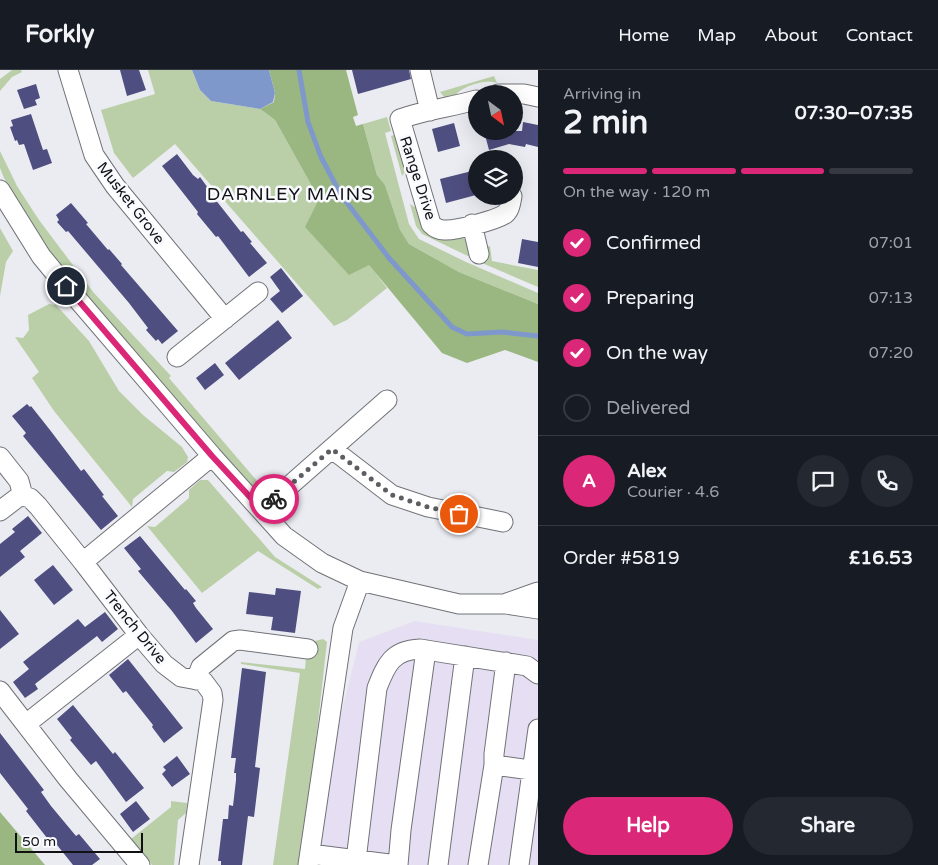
<!DOCTYPE html>
<meta charset="utf-8">
<style>
:root{--surface:#171b24;--page:#242831;--text:#f1f3f6;--muted:#9ea1a6;--line:#363941;--accent:#db2777}
body{margin:0;font-family:"Varela Round",sans-serif;background:var(--page);color:var(--text);height:100vh;display:flex;flex-direction:column;font-size:19px;white-space:nowrap}
*{box-sizing:border-box;margin:0}
p{font-size:16px;color:var(--muted)}
.icon{flex:none;width:28px;height:28px;fill:none;stroke:currentColor;stroke-width:2;stroke-linecap:round;stroke-linejoin:round}
.map{position:relative;flex:1;overflow:hidden}
.side{display:flex;flex-direction:column;background:var(--surface);width:400px}
.side>*{flex:none}
.needle{width:32px;rotate:147deg}
.buttons{position:absolute;left:468px;top:15px;display:grid;gap:10px}
.buttons a{display:grid;place-items:center;width:55px;height:55px;border-radius:50%;background:var(--surface);box-shadow:0 5px 20px #0002;font-size:25px}
.scale{position:absolute;left:15px;bottom:12px;width:128px;box-sizing:border-box;padding-left:5px;border:2px solid #111113;border-top:0;font-size:14px;line-height:18px;white-space:nowrap;color:#111113;-webkit-text-stroke:4px #f8faff;paint-order:stroke}
.pin{position:absolute;display:grid;place-items:center;width:42px;height:42px;color:#fff;margin:-21px;border:2px solid #fff;border-radius:50%;box-shadow:0 1px 5px #0007}
.courier{position:absolute;display:grid;place-items:center;width:50px;height:50px;margin:-25px;border:4px solid #db2777;border-radius:50%;background:#fff;color:#222;box-shadow:0 1px 6px #0007}
.overview em{font-style:normal;font-weight:800}
.overview div{display:flex;flex-direction:column-reverse}
.overview{display:flex;align-items:center;justify-content:space-between;height:85px;padding:0 25px}
h1{font-size:32px;font-weight:800;line-height:38px}
.bar{display:grid;grid-template-columns:repeat(4,1fr);gap:8px 5px;align-content:center;height:60px;padding:0 25px}
.bar i{height:6px;border-radius:4px;background:var(--line)}
.bar .on{background:var(--accent)}
.bar p{grid-column:span 4}
.line{display:flex;align-items:center;gap:12px;padding:0 25px;border-top:1px solid var(--line)}
.line div{flex:1}
.round{display:grid;place-items:center;flex:none;width:52px;height:52px;border-radius:26px;background:var(--page)}
ol{padding:0 25px;list-style:none}
li{display:flex;align-items:center;gap:15px;height:55px}
li p{margin-inline-start:auto}
li .icon{padding:5px;border-radius:50%;background:var(--accent);color:#fff;stroke-width:4}
li:last-child{color:var(--muted)}
li i{width:28px;height:28px;border:2px solid var(--line);border-radius:50%}
.primary-button{display:flex;gap:10px;margin-top:auto;padding:10px 25px}
.primary-button a{flex:1;height:58px;border-radius:30px;background:var(--accent);color:#fff;font-size:20px;font-weight:800;line-height:58px;text-align:center}
.primary-button a+a{background:var(--page);color:var(--text)}
header{display:flex;align-items:center;gap:30px;box-sizing:border-box;height:70px;padding:0 25px;background:var(--surface);border-bottom:1px solid var(--line)}
header strong{font-size:24px}
nav{display:flex;gap:28px;margin-inline-start:auto;font-size:18px}
main{display:flex;flex:1;min-height:0}
.map>svg:first-child{display:block}
.commercial{fill:#e6dff4}
.green{fill:#bacfa8}
.forest{fill:#9ab781}
.water{fill:#7f98cb}
.lines{fill:none;stroke-linecap:round;stroke-linejoin:round}
.stream{stroke:#7f98cb;stroke-width:5}
.building{fill:#4f4e80}
.minor-casing{stroke:#717277;stroke-width:21}
.minor{stroke:#fff;stroke-width:19}
.done{stroke:#5d5e61;stroke-width:5;stroke-dasharray:0 9}
.route{stroke:#db2777;stroke-width:6}
.labels{text-anchor:middle;stroke-width:5;stroke-linejoin:round;paint-order:stroke}
.street-label{font-size:15px;fill:#111113;stroke:#f8faff}
.quarter-label{font-size:18px;letter-spacing:1px;fill:#111113;stroke:#f8faff}
</style>
<header>
<strong>Forkly</strong>
<nav><a>Home</a><a>Map</a><a>About</a><a>Contact</a></nav>
</header>
<main>
<div class="map">
<svg width="538" height="795" viewBox="0 0 538 795">
<rect width="100%" height="100%" fill="#ebecf2"/>
<path class="commercial" d="M415,551L538,570V795H304L359,572Z"/>
<path class="green" d="M12,0H21L22,2L12,7L0,21V9Z
M148,0H192L200,20L211,31L260,39L275,50L319,129L387,218L347,250L334,256L175,74L133,108L114,83L101,40L155,24Z
M494,6L497,13C486,9 462,16 455,26L445,28L440,22Z
M387,47L391,61L385,63L409,154L419,169L466,192L538,223V234L459,202L409,174L400,161L385,115L377,105L363,54Z
M397,64L407,99L402,106L391,66Z
M0,81L17,116L39,150L94,223L171,306L169,308L264,419L251,416L244,410L52,186L26,147L4,108L0,98Z
M410,134L469,172L472,188L422,164L416,156Z
M0,158L13,181L6,192L0,226Z
M486,176H490L492,191L538,200V217L482,193L480,185Z
M49,234L56,235L89,271L119,321L143,345L182,377L188,387L187,392L174,402L167,401L133,429L132,437L54,341L32,308L39,302L15,267L23,268L29,260L28,245Z
M200,410H208L275,487L322,517L318,519L258,481L202,523L147,456L155,457L189,428V420Z
M323,569L327,572L302,795H273L300,603L241,594V592L305,599L306,587L311,572Z
M171,731L187,733L186,743L178,750L174,795H152L131,769L171,737Z"/>
<path class="forest" d="M269,0H346L358,45L353,47L356,56L363,54L377,105L385,115L400,160L409,174L459,202L538,234V292L505,280L467,293L442,283L369,195L349,205L305,157L319,129L275,50L260,39L274,32L275,23Z
M0,742L45,795H0Z"/>
<path class="water" d="M192,0H269L275,23L273,32L260,39L211,31L200,20Z"/>
<g class="lines">
<path class="stream" d="M299,0L308,52L321,87L341,125L389,188L452,257L467,264L502,262L538,266"/>
</g>
<path class="building" d="M120,0H139L146,20L127,26Z
M352,0H409L411,9L358,24Z
M36,14L40,28L35,30L37,35L24,39L17,20Z
M31,44L43,80L47,79L52,93L33,100L24,74L19,75L17,70L15,71L10,57L13,56L11,50Z
M523,52L538,55V77L526,74L525,77L509,74L489,80L484,61H522Z
M454,53L460,76L438,82L432,59Z
M177,84L193,105L198,109L200,107L208,118L207,119L241,162L243,161L252,172L250,173L267,193L249,207L218,166L216,167L197,144L198,142L162,96Z
M476,100V125L446,133L440,109Z
M71,133L88,153L86,154L108,180L109,179L122,194L121,195L178,261L162,274L158,269L156,271L146,260L148,258L129,233L68,161L66,162L57,152L59,150L56,145Z
M522,169L538,172V197L518,193Z
M281,198L303,226L282,243L270,229L280,221L270,207Z
M278,250L292,268L239,310L225,293Z
M215,293L224,305L205,320L196,308Z
M27,334L30,337L31,336L50,360L81,401L84,399L104,425L102,426L118,446L101,460L23,366L26,363L12,346Z
M28,446L42,463L20,481L25,487L0,507V474L15,462L12,459Z
M140,466L185,520L186,519L196,531L193,533L196,538L213,559L196,573L172,541L138,501L141,499L124,478Z
M53,495L73,520L54,535L34,510Z
M276,518L301,521L295,563L271,560L273,547L246,544L249,522L275,525Z
M0,540L19,564L0,579Z
M105,542L118,559L102,572L97,566L35,614L38,619L25,628L13,612L29,599L23,592L78,549L85,557Z
M128,589L183,658L164,673L152,657L153,655L126,621L123,623L109,605Z
M242,598L266,602L255,697L260,698L254,747L248,746L242,795H221V791H218L223,749H228L229,735L233,736L236,710V703H234L236,688H231Z
M73,635L113,684L115,682L144,718L126,732L96,691L91,695L70,670L72,668L57,649Z
M0,663L44,720L41,722L51,736L76,766L79,764L100,789L92,795H73L57,775L54,777L26,741L28,739L0,703Z
M177,686L190,704L172,717L162,704L166,700L163,697Z
M136,731L150,749L133,762L120,744Z"/>
<g class="lines">
<g class="minor-casing">
<path id="minor" d="M68,0L94,85L115,116L225,249
M420,0L430,41
M498,24H524L538,27
M476,30C451,37 425,40 400,49L431,154C435,158 439,160 444,160C456,161 496,150 505,144C510,140 511,132 512,126
M0,120L41,186L55,203L212,386L284,466L322,493L360,511L459,534H506L538,539
M472,154L479,184
M177,287L258,222
M332,379L392,425L428,437L503,452
M0,387L19,411L23,426L30,428L38,436L83,492
M262,440L387,330
M0,441L17,428L23,426
M507,533L538,522
M196,610L201,597L233,571L240,570L308,579
M0,621L68,709L140,795
M26,654L139,565
M494,695L538,701
M310,784L397,795
M356,790L377,618C386,595 392,580 420,579L527,596L538,604
M189,795L213,630L212,623L203,611L181,607L164,594L139,565L83,492L212,386
M308,795L343,558L360,511
M398,795L401,760L426,580
M438,795L465,586
M478,795L494,695V684L506,592
M519,795L538,659"/>
</g>
<use href="#minor" class="minor"/>
</g>
<g class="lines">
<path class="done" d="M274,429L332,379L392,425L428,437L459,444"/>
<path class="route" d="M66,216L212,386L262,440L274,429"/>
</g>
<g class="labels">
<g class="street-label">
<text transform="translate(418 108) rotate(72)" y="5">Range Drive</text>
<text transform="translate(131 133) rotate(52)" y="5">Musket Grove</text>
<text transform="translate(135 557) rotate(51)" y="5">Trench Drive</text>
</g>
<g class="quarter-label">
<text x="290" y="130">DARNLEY MAINS</text>
</g>
</g>
</svg>
<div class="buttons">
<a><svg class="needle" viewBox="-14 -14 28 28"><path d="M0-13l5 13h-10z" fill="#e53935"/><path d="M0 13l5-13h-10z" fill="#9ea1a6"/></svg></a>
<a><svg class="icon" aria-label="layers" viewBox="0 0 24 24"><path d="M12 4l9 5-9 5-9-5zM3 14l9 5 9-5"/></svg></a>
</div>
<div class="scale">50 m</div>
<div class="pin" style="left:459px;top:444px;background:#ea580c"><svg class="icon" aria-label="bag" viewBox="0 0 24 24"><path d="M5 8h14l-1 12H6zM9 8a3 3 0 0 1 6 0"/></svg></div>
<div class="pin" style="left:66px;top:216px;background:#1f2937"><svg class="icon" aria-label="home" viewBox="0 0 24 24"><path d="M3 11l9-7 9 7M6 9v11h12V9"/></svg></div>
<div class="courier" style="left:274px;top:429px"><svg class="icon" aria-label="bike" viewBox="0 0 24 24"><circle cx="6" cy="16" r="4"/><circle cx="18" cy="16" r="4"/><path d="M6 16l4-8h5l3 8M10 8l3 8H6M13 5h3"/></svg></div>
</div>
<section class="side">
<div class="overview"><div><h1>2 min</h1><p>Arriving in</p></div><em>07:30–07:35</em></div>
<div class="bar"><i class="on"></i><i class="on"></i><i class="on"></i><i></i><p>On the way · 120 m</p></div>
<ol>
<li><svg class="icon" aria-label="check" viewBox="0 0 24 24"><path d="M5 12l5 5 9-10"/></svg>Confirmed<p>07:01</p></li>
<li><svg class="icon" aria-label="check" viewBox="0 0 24 24"><path d="M5 12l5 5 9-10"/></svg>Preparing<p>07:13</p></li>
<li><svg class="icon" aria-label="check" viewBox="0 0 24 24"><path d="M5 12l5 5 9-10"/></svg>On the way<p>07:20</p></li>
<li><i></i>Delivered</li>
</ol>
<div class="line" style="height:90px"><b class="round" style="background:var(--accent);color:#fff">A</b><div><b>Alex</b><p>Courier · 4.6</p></div><a class="round"><svg class="icon" aria-label="chat" viewBox="0 0 24 24"><path d="M4 5h16v11H9l-5 4z"/></svg></a><a class="round"><svg class="icon" aria-label="phone" viewBox="0 0 24 24"><path d="M5 4h4l2 5-3 2q2 4 5 5l2-3 5 2v4C11 20 4 13 5 4z"/></svg></a></div>
<div class="line" style="height:65px"><div>Order #5819</div><b>£16.53</b></div>
<div class="primary-button"><a>Help</a><a>Share</a></div>
</section>
</main>
